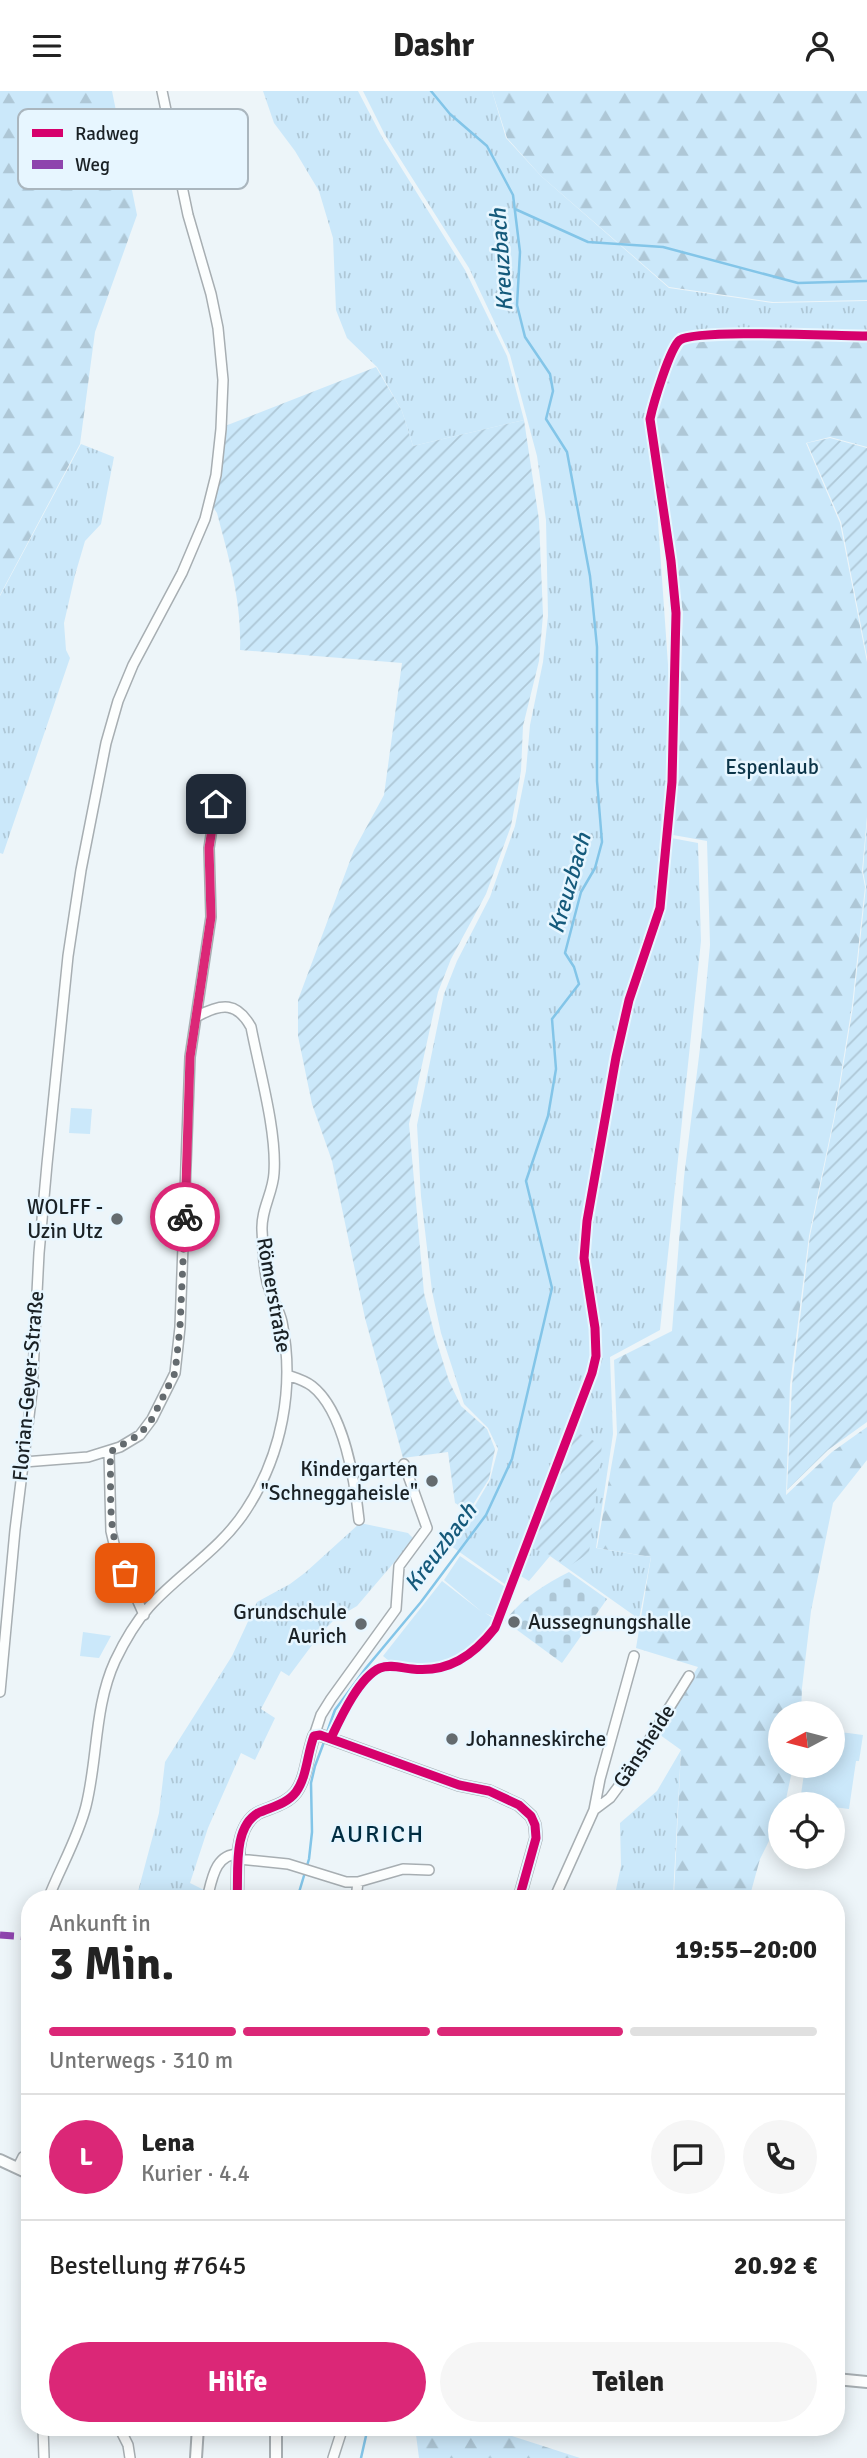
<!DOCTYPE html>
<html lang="de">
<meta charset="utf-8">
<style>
:root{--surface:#fff;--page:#f6f6f6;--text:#222;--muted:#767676;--line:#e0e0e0;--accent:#db2777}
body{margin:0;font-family:Signika,sans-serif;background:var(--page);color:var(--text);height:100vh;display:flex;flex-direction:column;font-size:26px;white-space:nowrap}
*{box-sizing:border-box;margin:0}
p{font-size:23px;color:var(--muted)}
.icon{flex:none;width:38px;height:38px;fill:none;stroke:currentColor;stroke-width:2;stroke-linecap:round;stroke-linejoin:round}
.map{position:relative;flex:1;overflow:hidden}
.sheet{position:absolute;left:21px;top:1799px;width:824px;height:546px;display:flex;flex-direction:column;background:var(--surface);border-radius:28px;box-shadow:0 4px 18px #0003}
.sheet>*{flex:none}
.needle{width:46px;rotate:263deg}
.buttons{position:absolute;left:768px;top:1610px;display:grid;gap:14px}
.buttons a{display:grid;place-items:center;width:77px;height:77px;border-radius:50%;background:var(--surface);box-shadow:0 4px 18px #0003;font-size:35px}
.pin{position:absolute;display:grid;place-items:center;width:60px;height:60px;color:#fff;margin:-30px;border-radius:14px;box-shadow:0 4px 10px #0006}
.courier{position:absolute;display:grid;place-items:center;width:70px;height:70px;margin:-35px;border:5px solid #db2777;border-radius:50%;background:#fff;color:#222;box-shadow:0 2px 9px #0007}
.headline em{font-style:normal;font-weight:700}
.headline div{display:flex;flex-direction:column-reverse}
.headline{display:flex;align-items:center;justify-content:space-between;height:119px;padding:0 28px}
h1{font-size:46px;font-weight:700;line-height:52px}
.bar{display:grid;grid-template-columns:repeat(4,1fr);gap:10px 7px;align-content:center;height:84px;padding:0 28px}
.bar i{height:9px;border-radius:5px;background:var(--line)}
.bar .selected{background:var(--accent)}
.bar p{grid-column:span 4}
.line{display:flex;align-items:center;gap:18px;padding:0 28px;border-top:2px solid var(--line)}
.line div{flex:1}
.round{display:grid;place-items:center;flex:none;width:74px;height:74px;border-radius:37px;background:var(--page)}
.action{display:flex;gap:14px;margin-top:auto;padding:14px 28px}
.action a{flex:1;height:80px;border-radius:42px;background:var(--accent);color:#fff;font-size:28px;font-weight:700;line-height:80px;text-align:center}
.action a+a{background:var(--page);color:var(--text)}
header{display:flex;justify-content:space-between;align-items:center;height:91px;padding:0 28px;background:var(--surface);font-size:32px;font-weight:700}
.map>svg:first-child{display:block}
.grass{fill:url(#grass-tufts)}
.forest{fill:url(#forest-firs)}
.cemetery{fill:url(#cemetery-stones)}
.park{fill:#cbe8fa}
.garden{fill:url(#garden-furrows)}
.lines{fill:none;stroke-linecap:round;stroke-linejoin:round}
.stream{stroke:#83c5e8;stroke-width:2.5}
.minor-casing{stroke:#a7aeb2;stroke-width:12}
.major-casing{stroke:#a7aeb2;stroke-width:14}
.minor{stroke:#fcfefe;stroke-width:9}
.major{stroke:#fcfefe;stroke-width:10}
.quiet{stroke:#8e44ad;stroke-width:7;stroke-dasharray:14 7;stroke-linecap:butt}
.cycleway-casing{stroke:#e7f6ff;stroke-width:13}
.cycleway{stroke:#d6006c;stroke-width:9}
.done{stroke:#646b6f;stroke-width:7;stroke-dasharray:0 12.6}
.route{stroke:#db2777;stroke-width:9}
.poi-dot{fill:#646b6f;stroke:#e7f6ff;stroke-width:2.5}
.labels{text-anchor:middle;stroke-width:5;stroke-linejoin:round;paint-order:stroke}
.park-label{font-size:21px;fill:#0c3549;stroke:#e7f6ff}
.poi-label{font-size:21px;fill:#1a2125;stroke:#e7f6ff;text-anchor:end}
.street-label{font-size:21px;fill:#1a2125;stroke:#e7f6ff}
.water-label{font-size:23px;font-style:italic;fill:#155a7b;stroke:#e7f6ff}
.quarter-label{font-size:24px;letter-spacing:2px;fill:#002d42;stroke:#e7f6ff}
.key{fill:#e7f6ff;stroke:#aab6be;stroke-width:2}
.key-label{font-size:19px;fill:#1a2125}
</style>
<header><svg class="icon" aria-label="menu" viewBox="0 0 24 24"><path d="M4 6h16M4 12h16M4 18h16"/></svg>Dashr<svg class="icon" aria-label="person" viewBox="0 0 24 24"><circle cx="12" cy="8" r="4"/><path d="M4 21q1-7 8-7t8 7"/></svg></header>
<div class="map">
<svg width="867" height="2367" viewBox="0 0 867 2367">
<defs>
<pattern id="grass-tufts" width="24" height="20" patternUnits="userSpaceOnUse" patternTransform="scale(1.75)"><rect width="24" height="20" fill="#cbe8fa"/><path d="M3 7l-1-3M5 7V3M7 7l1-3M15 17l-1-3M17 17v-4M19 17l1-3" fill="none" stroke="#aec7d6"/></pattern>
<pattern id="forest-firs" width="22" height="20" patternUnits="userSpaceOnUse" patternTransform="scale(1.75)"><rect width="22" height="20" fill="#cbe8fa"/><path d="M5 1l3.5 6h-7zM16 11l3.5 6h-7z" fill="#aec7d6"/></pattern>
<pattern id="cemetery-stones" width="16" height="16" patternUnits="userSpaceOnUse" patternTransform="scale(1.75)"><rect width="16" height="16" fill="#cbe8fa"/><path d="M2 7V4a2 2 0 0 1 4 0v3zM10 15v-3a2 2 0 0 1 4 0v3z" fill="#aec7d6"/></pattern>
<pattern id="garden-furrows" width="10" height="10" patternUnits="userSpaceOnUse" patternTransform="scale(1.75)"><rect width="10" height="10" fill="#cbe8fa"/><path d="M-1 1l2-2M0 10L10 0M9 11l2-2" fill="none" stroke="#aec7d6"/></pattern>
</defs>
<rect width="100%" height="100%" fill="#edf5f9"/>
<path class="grass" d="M263,0H358L382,46L465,179L507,265L524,329L413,355L402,320L377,276L347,247L336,219L333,147L319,100L295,60L274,32Z
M363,0H492L506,47L541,85L669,197L772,212L867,210V242L756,240L678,242L671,252L651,312L649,336L655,387L672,631L666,746L698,752L701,850L660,1239L610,1266L613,1343L596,1457L651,1466L639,1528L550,1465L529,1490L514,1481L506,1494L451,1455L490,1389L498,1358L488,1337L464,1313L441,1242L432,1200L421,1105L417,1034L444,903L457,870L490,806L515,735L526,680L530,634L543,571L548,525L546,429L537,365L510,264L469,177L385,44Z
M81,353L114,366L101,433L85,450L75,484L64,532L66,559L70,567L3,763L0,762V505Z
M360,1432L408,1442L414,1448L357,1515L335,1528L321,1542L289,1585L281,1580L261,1618L275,1627L255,1669L241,1662L208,1737L190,1792L206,1800L204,1808H136L159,1722L165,1671L232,1565L257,1511L290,1493L306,1481Z
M681,1659L673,1805L614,1808L621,1775L620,1732L657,1700Z"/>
<path class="forest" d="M0,0H112L137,124L95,241L80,353L0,504Z
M492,0H867V209L773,211L669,196L541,85L507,47Z
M715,246L867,248V356L830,346L806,352L840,432L867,571V726L862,780L865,796L852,915L834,1026L809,1145L790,1294L786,1404L832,1361L867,1336V1369L833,1412L811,1520L802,1597L801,1622H780V1675H793L785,1713H780V1728L760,1768L749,1808H654L674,1805L681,1659L656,1641L698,1576L636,1557L651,1466L597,1457L617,1343L614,1269L672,1240L684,1086L701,949L710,854L707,750L673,744L683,522L662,386L655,316L669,279L685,252Z
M415,2336H509L512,2345L580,2367H419Z"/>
<path class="cemetery" d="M569,1481L607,1508L562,1572L505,1530C522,1507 544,1494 569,1481Z"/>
<path class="park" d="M71,1017L92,1018L90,1043L69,1042Z
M460,1465L505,1496L494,1526L485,1522L493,1527C478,1558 449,1578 413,1575C400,1574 393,1574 383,1565L442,1490L482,1521L444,1489Z
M83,1541L111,1545L99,1567L80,1565Z
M833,1640L863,1644L859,1670H856L849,1718L833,1716V1713L800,1711L805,1675H833Z
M564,2336H656L655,2345Z"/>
<path class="garden" d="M376,276L402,320L413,355L524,329L539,429L543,524L539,570L523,635L521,680L511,735L486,803L451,868L438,901L409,1033L424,1202L435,1245L449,1290L461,1315L487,1338L495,1358L489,1388L469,1420L455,1412L448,1361L403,1367L365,1227L332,1070L312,1013L298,945V909L354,759L384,704L402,572L240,559C242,511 229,468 217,422L213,416L220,382L225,335Z
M830,347L867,357V566L841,431L807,352Z
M867,731V1331L828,1359L787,1399L792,1294L810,1145L835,1025L853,916L866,796L863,780Z
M574,1340L602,1354L589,1462L568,1476L550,1464L527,1455Z"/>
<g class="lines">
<path class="stream" d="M515,118L588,151L663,156L798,192L867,190
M326,1644L335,1619L366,1577L421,1511L486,1424L512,1368L552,1197L526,1090L548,1025L556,978L552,928L579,893L574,876L565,862L581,801L595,777L602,751L597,690V556L590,485L567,361L546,328L553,300L550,283L525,246L517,214L520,161L513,104L487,55L450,23L431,0
M297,1808L309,1768L312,1741L311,1692L315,1675L324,1651
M361,2367L368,2336"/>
<g class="minor-casing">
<path id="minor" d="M287,1284C296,1287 304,1289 312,1295C344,1320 355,1391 359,1429
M109,1361L111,1440L116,1461L144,1524
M24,1371L88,1366L120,1356L140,1344L152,1328L175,1282L180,1236L190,966L211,826L209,757L216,713
M0,1601L15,1439L32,1301L39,1162L47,1073L68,865L81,779L106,652L118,610L133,574L182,482L205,428L216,384L221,338L223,289L218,237L211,203L188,124L162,0
M314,1645L321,1624L331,1608L396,1518L399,1475L427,1437L404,1373
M594,1719L610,1707L630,1680L689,1585
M239,1768L288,1773L346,1791H358L403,1778L429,1779
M48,1808C60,1777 78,1747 86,1715C98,1667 94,1616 115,1570C124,1551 135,1532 149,1516C180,1482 221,1458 246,1419C282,1364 295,1296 282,1231C279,1217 270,1205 267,1191C263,1174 263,1156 262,1139C261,1118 273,1102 274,1082C277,1040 259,978 251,936C237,911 222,912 198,925
M207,1808C212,1788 215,1762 240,1763
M356,1808L358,1791
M554,1808L594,1719L600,1688L634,1565
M18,2076L23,2066H30
M43,2336L44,2367
M119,2336L128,2354L130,2367
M333,2367L343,2336"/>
</g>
<g class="major-casing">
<path id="major" d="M237,1808C239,1782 232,1737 258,1722C271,1716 287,1713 296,1701C307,1686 307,1663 314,1645L320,1644L459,1694L489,1700L519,1714L531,1725L535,1734L536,1747L519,1808
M0,2069L30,2083
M836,2288L867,2291
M276,2336V2367
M196,2367L198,2336"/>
</g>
<use href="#minor" class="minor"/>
<use href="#major" class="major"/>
<path class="quiet" d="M0,1844L30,1846"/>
<g class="cycleway-casing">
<path id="cycleway" d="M331,1647C340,1628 359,1586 380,1577C390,1573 402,1577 412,1578C448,1582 473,1565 495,1537L592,1282L596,1265L595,1237L584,1167L587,1130L616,966L629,909L660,817L672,691L676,522L671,470L650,328C653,314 670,256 680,249C698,238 837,245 867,245
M237,1808C239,1782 232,1737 258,1722C271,1716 287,1713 296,1701C307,1686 307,1663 314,1645L320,1644L459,1694L489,1700L519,1714L531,1725L535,1734L536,1747L519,1808"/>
</g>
<use href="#cycleway" class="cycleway"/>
</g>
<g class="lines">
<path class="done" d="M125,1482C106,1438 112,1406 110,1361L140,1343L152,1328L175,1282L180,1236L185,1126"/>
<path class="route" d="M185,1126L190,966L211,826L209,757L216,713"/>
</g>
<g class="poi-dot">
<circle cx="117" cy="1128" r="7"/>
<circle cx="432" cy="1390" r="7"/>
<circle cx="514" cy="1531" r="7"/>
<circle cx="361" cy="1533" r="7"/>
<circle cx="452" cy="1648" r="7"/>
</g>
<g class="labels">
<g class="park-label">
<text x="772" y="683">Espenlaub</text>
</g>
<g class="poi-label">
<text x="103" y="1123">WOLFF -<tspan x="103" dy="24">Uzin Utz</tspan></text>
<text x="418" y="1385">Kindergarten<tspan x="418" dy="24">"Schneggaheisle"</tspan></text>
<text x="347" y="1528">Grundschule<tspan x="347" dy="24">Aurich</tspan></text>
<text x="528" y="1538" text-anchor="start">Aussegnungshalle</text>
<text x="466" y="1655" text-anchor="start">Johanneskirche</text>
</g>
<g class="street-label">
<text transform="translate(274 1204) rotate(80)" y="7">Römerstraße</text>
<text transform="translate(28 1295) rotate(-85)" y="7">Florian-Geyer-Straße</text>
<text transform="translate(644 1655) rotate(-57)" y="7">Gänsheide</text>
</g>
<g class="water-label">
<text transform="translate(501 169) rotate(-94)" y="8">Kreuzbach</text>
<text transform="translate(569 792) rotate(-74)" y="8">Kreuzbach</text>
<text transform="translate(440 1456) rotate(-53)" y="8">Kreuzbach</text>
</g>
<g class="quarter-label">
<text x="378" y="1751">AURICH</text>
</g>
</g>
<rect x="18" y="18" width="230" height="80" rx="10" class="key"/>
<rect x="32" y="38" width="31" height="8" fill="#d6006c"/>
<rect x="32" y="69" width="31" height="9" fill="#8e44ad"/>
<g class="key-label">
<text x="75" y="49">Radweg</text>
<text x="75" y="80">Weg</text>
</g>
</svg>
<div class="buttons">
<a><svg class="needle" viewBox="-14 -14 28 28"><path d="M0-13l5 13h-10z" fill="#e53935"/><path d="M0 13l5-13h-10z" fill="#767676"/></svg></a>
<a><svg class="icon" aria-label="locate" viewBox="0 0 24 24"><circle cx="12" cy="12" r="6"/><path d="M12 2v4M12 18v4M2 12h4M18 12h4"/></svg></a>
</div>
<div class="pin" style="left:125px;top:1482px;background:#ea580c"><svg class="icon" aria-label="bag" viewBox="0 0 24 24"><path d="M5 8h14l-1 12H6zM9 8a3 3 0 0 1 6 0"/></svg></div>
<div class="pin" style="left:216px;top:713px;background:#1f2937"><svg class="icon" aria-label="home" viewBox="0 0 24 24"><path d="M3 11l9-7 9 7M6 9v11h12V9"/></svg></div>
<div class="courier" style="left:185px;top:1126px"><svg class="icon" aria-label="bike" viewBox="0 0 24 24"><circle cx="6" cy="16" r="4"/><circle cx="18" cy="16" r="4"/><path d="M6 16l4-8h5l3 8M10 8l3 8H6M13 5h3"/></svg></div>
<section class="sheet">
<div class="headline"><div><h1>3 Min.</h1><p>Ankunft in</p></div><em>19:55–20:00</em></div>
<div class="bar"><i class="selected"></i><i class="selected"></i><i class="selected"></i><i></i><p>Unterwegs · 310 m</p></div>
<div class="line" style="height:126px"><b class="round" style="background:var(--accent);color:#fff">L</b><div><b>Lena</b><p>Kurier · 4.4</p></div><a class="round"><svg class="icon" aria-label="chat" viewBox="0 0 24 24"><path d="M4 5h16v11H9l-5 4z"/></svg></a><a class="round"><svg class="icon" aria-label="phone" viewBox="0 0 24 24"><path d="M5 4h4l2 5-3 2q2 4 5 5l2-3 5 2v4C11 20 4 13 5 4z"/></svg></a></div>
<div class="line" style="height:91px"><div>Bestellung #7645</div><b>20.92 €</b></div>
<div class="action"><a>Hilfe</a><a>Teilen</a></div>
</section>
</div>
